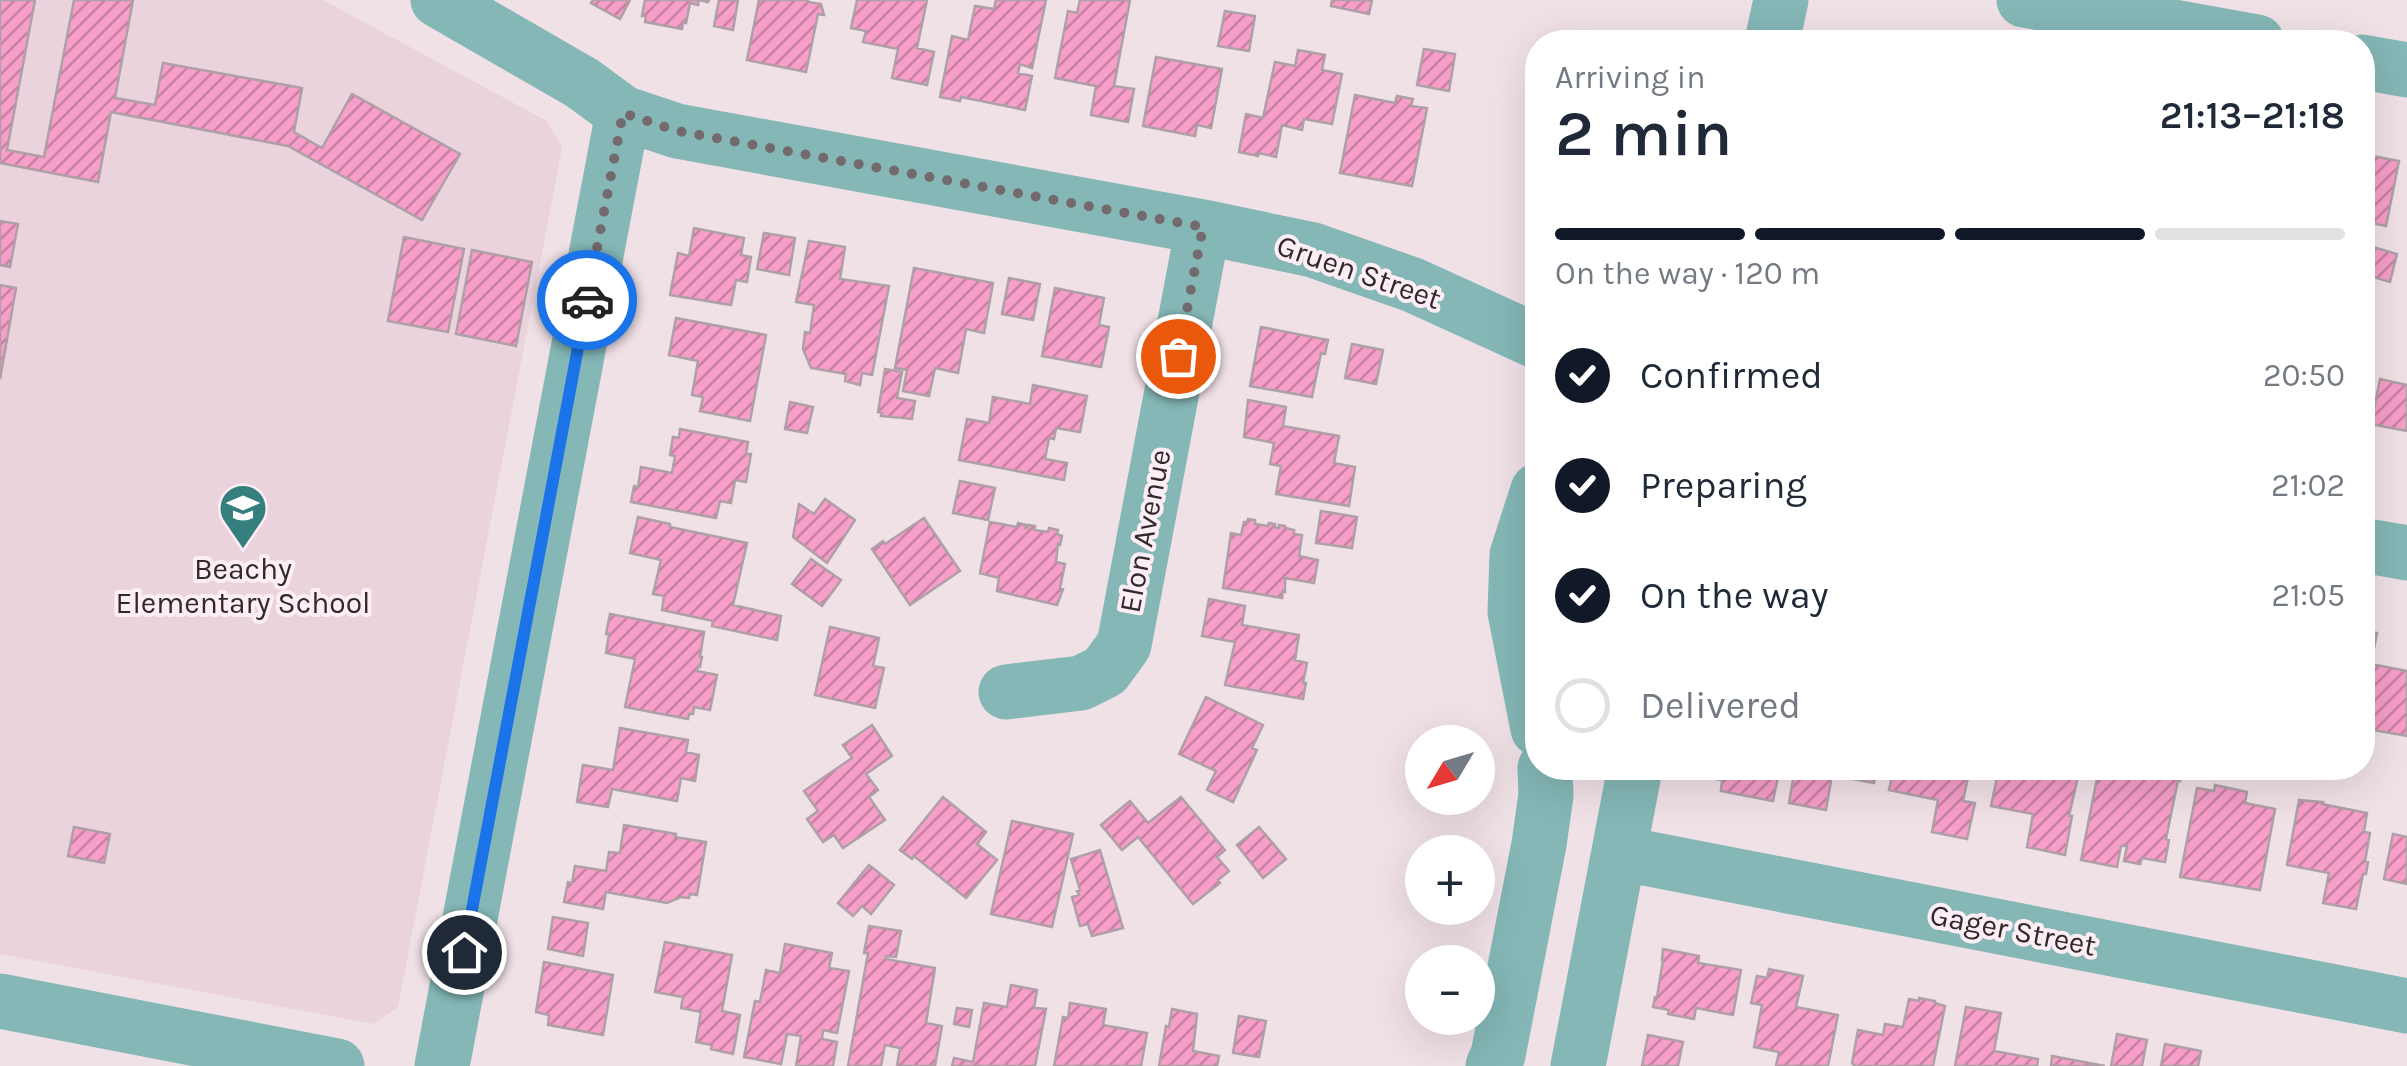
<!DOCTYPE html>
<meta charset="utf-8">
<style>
:root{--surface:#fff;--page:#f2f2f3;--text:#1f2937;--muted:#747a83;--line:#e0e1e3;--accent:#111827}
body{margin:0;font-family:Karla,sans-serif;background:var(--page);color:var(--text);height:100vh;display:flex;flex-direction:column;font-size:38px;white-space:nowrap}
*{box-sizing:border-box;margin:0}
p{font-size:32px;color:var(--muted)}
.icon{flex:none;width:55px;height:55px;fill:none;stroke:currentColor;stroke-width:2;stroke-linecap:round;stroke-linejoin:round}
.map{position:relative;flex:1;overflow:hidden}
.details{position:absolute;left:1525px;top:30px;width:850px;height:750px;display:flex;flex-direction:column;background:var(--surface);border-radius:40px;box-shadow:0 10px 40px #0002}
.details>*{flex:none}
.needle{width:65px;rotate:232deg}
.fabs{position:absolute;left:1405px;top:725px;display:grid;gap:20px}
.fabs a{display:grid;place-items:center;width:90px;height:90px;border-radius:50%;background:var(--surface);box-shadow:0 10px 40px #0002;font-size:50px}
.pin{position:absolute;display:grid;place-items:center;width:85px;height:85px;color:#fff;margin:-42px;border:5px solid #fff;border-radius:50%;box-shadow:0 2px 10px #0007}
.courier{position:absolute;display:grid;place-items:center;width:100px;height:100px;margin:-50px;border:8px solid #1a73e8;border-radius:50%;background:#fff;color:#222;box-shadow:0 2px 12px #0007}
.headline em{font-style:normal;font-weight:600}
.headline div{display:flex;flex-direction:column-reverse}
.headline{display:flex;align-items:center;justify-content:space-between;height:170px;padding:0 30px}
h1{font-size:65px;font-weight:600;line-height:75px}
.bar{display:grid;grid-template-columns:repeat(4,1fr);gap:15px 10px;align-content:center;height:120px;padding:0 30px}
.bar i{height:12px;border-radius:8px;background:var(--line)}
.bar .selected{background:var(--accent)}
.bar p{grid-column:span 4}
ol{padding:0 30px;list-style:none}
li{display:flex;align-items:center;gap:30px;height:110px}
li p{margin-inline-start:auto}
li .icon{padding:10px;border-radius:50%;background:var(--accent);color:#fff;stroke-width:4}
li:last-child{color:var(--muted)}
li i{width:55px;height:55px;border:5px solid var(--line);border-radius:50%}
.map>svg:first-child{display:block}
.built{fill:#ead3dd}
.building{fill:url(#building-hatch);stroke:#aea0a6;stroke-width:2.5}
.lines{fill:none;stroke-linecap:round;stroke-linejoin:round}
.minor{stroke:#84b7b6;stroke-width:55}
.done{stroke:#736a6e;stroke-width:10;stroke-dasharray:0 18}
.route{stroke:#1a73e8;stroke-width:12}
.labels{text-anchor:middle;stroke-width:8;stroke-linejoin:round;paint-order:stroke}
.street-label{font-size:30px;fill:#302a2d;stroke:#fdeef5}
.poi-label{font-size:30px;fill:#302a2d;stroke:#fdeef5}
</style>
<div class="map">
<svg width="2407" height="1066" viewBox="0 0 2407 1066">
<defs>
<pattern id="building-hatch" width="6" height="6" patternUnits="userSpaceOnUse" patternTransform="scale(2.5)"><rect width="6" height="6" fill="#f79ec9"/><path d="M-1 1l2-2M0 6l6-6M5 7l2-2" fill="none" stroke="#c881a4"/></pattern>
</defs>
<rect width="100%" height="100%" fill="#f0e1e7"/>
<path class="built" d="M0,0H323L547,121L562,148L398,1007L373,1024L0,954Z"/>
<path class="building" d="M0,0H35L7,150L44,157L74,0H133L115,98L155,105L163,63L302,88L294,132L322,148L352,94L460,154L422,220L288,146L111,112L98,182L0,163Z
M593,0H630L620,19L591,3Z
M645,0H709L708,2L699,0L698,5L690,3L686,23L683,22L682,29L645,22L646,16H642Z
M719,0H738L733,30L714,26Z
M759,0H808V2L821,4L824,15L818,14L806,72L747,60Z
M857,0H927L917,48L934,52L927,85L892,78L898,49L863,42L866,31L851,28Z
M996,0H1046L1032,68L1020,64L1018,73L1032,76L1025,110L961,97L960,101L940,97L952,36L968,40L975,6L994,9Z
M1080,0H1130L1114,86L1134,89L1128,122L1091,115L1096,86L1055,78L1068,11L1077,13Z
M1332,0H1372L1369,14L1331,6Z
M1225,11L1255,16L1249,51L1218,46Z
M1424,49L1455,54L1449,91L1417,85Z
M1298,50L1325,55L1322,70L1342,74L1332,124L1304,119L1302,130L1282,125L1276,157L1259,153L1258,156L1239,152L1246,114L1263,118L1275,62L1295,66Z
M1156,57L1222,69L1211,128L1197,125L1195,136L1143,126Z
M1355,95L1395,103L1397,96L1413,99L1411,106L1427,108L1412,186L1340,173Z
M2362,154L2399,161L2386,226L2363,221L2362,226Z
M0,221L18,224L10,267L0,265Z
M694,228L744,238L741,255L751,257L747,282L736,280L731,305L670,295L678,253L689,256Z
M764,233L795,238L789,275L757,269Z
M404,237L464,249L448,332L388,321Z
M809,241L845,247L840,279L889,286L872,375L862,373L860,385L845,381L846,374L811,368L803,349L805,332L810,333L814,305L796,302Z
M2373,247L2397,254L2390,282L2366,275Z
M472,250L532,262L516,346L456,334Z
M914,268L993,283L984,333L966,329L958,373L935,368L929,396L903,391L907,370L895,368Z
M1009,278L1040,284L1033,320L1002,314Z
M0,285L16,288L0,379Z
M1055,288L1104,298L1099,325L1109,327L1101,367L1042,356Z
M676,318L766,335L750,421L700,411L703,397L692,395L698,361L669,355Z
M1261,327L1328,340L1325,354L1321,353L1312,397L1250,386Z
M1352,344L1383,350L1376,384L1345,378Z
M885,369L902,372L897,398L915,401L912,419L881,416L882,413L878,412Z
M2380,379L2407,385V431L2371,424Z
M1033,385L1087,396L1080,432L1056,428L1054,439L1049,438L1045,459L1067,463L1064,480L959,460L967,419L989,423L993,397L1030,404Z
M1248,400L1286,407L1283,426L1339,436L1334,463L1355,467L1349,506L1276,494L1281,466L1270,464L1274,443L1244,437Z
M790,402L813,407L807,433L785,429Z
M680,429L748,442L746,454H751L746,482L735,480L731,503L720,501L716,518L631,502L634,486L638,487L641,467L672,473L675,456L670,455L673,437L679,438Z
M960,481L995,488L988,520L953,513Z
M825,499L855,520L827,563L793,537L799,504L814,514Z
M1321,511L1357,517L1352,548L1316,543Z
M638,517L670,524V527L747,543L733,605L781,616L777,640L712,626L713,621L662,610L664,596L653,594L661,560L630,553Z
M924,518L960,571L910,605L872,549L883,541L885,544Z
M1248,519L1255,520V524L1268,526L1269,523L1275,524L1274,527L1279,528V525L1285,526V528L1294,530V534L1302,535L1299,556L1318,560L1314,583L1285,578V592L1283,591L1282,598L1223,588L1231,533L1241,535L1244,522H1247Z
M990,522L1017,527L1018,523L1026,525L1025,528H1027L1028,525L1035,526L1034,530L1048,532L1049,528L1058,530L1057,534L1062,536L1060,545L1058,544L1056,562L1065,564L1060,588L1063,589L1057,605L997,591L999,578L980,573Z
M811,559L841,580L822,606L792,584Z
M1209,599L1245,606L1242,625L1299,635L1295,660L1307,663L1303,683H1306L1303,699L1225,685L1235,642L1202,636Z
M610,614L704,632L700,657H702L700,667L698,666L697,671L717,675L710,710L694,707L693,714H689L688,719L625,707L635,659L606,653L609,634H606Z
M830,627L879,638L873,666L884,668L875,708L815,695Z
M2362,630L2377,633L2371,664L2407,671V736L2362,728Z
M1206,697L1263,725L1252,748L1257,750L1233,802L1207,790L1216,771L1179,754Z
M872,725L892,756L866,774L878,790L869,797L885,820L843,848L834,835L823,842L807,819L818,811L804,791L852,758L843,745Z
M620,728L688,740L686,752L699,755L695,781L681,778L677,801L612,789L608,807L577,802L583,765L613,770Z
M1699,768H1780L1773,801L1721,791L1722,780L1698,776Z
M1795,768H1877L1874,783L1832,775L1826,810L1789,803Z
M1894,768H1970L1963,801L1975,803L1967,839L1932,832L1938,800L1889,790Z
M1999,768H2080L2069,816H2072L2065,855L2027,847L2033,814L1991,806Z
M2099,768H2182L2180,781L2178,780L2166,839L2169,840L2165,862L2142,858L2140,864L2124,861L2127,846H2121L2117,867L2081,860Z
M2215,785L2247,792L2245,803L2275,809L2260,890L2180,877L2197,788L2214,791Z
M943,797L986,832L977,844L997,860L966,898L914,856L912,859L900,850Z
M1181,797L1225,850L1217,857L1229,871L1218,880L1220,883L1193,904L1138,837L1122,850L1101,825L1130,801L1148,823Z
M2299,800L2323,802L2322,804L2367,813L2364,832L2370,833L2365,861L2368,862L2366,874H2363L2356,909L2323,903L2329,873L2287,865Z
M1012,821L1073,834L1052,927L991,914Z
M624,825L676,834L675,837L706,842L697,895L690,894L689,898L681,897L667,903L606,892L603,909L564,902L568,882L572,883L575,866L606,871L609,852L620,853Z
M74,827L110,834L104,863L68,856Z
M1259,827L1286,859L1263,878L1237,845Z
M2393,834L2407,837V884L2384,879Z
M1100,850L1123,928L1092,936L1088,924L1080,926L1072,897L1079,895L1077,891L1080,890L1071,859Z
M869,865L894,885L871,914L862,906L853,916L838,903Z
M553,917L588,923L583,956L548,949Z
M869,926L901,931L896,957L886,956V959L935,968L926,1023L942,1026L935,1066H897L900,1048L885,1045L881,1066H848L868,953H864Z
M665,942L732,955L722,1011L740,1015L733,1054L711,1049L712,1045L696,1042L701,1012L681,1008L683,997L655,992Z
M785,944L832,953L829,968L849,971L837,1033L823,1030L822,1039L837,1042L833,1066H796L801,1036L787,1034L781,1064L744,1057L755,1001L760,1002L766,970L780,973Z
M1663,949L1699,956L1698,963L1741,970L1733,1015L1696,1008L1694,1019L1668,1014L1669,1010L1653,1007L1655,997H1657L1663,960H1662Z
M544,962L613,975L603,1035L548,1025L549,1015L536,1012Z
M1769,969L1803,976L1796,1007L1838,1015L1828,1066H1776L1779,1052L1754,1047L1762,1005L1751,1003L1757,976L1767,978Z
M1011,985L1037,990L1034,1008L1046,1009L1035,1066H952L954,1058L973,1062L984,1003L1007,1007Z
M1919,998L1935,1001V1003L1945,1006L1933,1066H1855L1852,1063L1858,1030L1883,1035L1885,1024L1903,1027L1909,999L1919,1001Z
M1070,1003L1106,1009L1103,1025L1147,1033L1141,1066H1054L1063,1017L1068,1018Z
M1966,1007L2001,1013L1994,1051L2038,1059L2037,1066H1955Z
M957,1008L972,1010L969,1027L954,1024Z
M1172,1009L1197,1014L1193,1051L1219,1056L1217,1066H1159L1166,1026L1169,1027Z
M1239,1016L1266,1021L1259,1057L1233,1053Z
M2117,1034L2147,1040L2142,1066H2111Z
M1648,1035L1683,1042L1678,1066H1642Z
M2165,1044L2201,1051L2198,1066H2161Z
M2052,1056L2105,1066H2051Z"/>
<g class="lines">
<path class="minor" d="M438,0L582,83L623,113L677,131L1203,227L1313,250L1413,285L1538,342
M2024,0L2257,42
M1772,42L1781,0
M2362,62L2407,70
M1538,490L1517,555L1515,612L1538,729
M2362,545L2407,553
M1006,692L1081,683L1105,671L1124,645L1203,227
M1619,853L2407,1006
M0,1001L337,1066
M442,1066L623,113
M1493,1066L1498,1055L1539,844L1546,795L1545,768
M1578,1066L1635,768"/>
</g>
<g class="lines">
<path class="done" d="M587,300L623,113L677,131L1203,227L1178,356"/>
<path class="route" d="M464,952L587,300"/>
</g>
<defs>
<g id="school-pin" transform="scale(2.5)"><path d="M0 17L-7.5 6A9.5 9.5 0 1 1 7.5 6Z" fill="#367f7f" stroke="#fdeef5"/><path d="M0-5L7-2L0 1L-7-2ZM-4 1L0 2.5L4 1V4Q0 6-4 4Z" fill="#fff"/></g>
</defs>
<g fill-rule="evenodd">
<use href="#school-pin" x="243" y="508"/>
</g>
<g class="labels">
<g class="street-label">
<text transform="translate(1359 272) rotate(19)" y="10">Gruen Street</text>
<text transform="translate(1145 531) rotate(-79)" y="10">Elon Avenue</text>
<text transform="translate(2013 930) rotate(11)" y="10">Gager Street</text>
</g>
<g class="poi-label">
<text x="243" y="579">Beachy<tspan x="243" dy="34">Elementary School</tspan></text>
</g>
</g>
</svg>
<div class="fabs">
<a><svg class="needle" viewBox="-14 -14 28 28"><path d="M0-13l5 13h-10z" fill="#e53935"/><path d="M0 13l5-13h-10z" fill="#747a83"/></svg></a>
<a>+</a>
<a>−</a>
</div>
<div class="pin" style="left:1178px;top:356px;background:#ea580c"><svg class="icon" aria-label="bag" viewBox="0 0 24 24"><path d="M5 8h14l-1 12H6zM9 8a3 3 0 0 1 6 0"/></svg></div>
<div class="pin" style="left:464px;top:952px;background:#1f2937"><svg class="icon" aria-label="home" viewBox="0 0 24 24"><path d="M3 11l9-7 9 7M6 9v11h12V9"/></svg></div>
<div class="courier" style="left:587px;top:300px"><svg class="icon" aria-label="car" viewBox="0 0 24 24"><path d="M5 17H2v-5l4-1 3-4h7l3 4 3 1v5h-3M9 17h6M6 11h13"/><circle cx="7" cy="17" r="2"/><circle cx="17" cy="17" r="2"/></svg></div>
<section class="details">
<div class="headline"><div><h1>2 min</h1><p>Arriving in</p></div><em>21:13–21:18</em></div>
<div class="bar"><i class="selected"></i><i class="selected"></i><i class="selected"></i><i></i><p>On the way · 120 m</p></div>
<ol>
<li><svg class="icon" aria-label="check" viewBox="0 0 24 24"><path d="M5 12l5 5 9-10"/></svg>Confirmed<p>20:50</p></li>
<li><svg class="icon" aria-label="check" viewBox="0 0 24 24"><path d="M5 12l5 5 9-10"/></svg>Preparing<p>21:02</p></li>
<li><svg class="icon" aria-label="check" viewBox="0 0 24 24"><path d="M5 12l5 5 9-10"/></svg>On the way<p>21:05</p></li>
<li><i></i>Delivered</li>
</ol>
</section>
</div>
